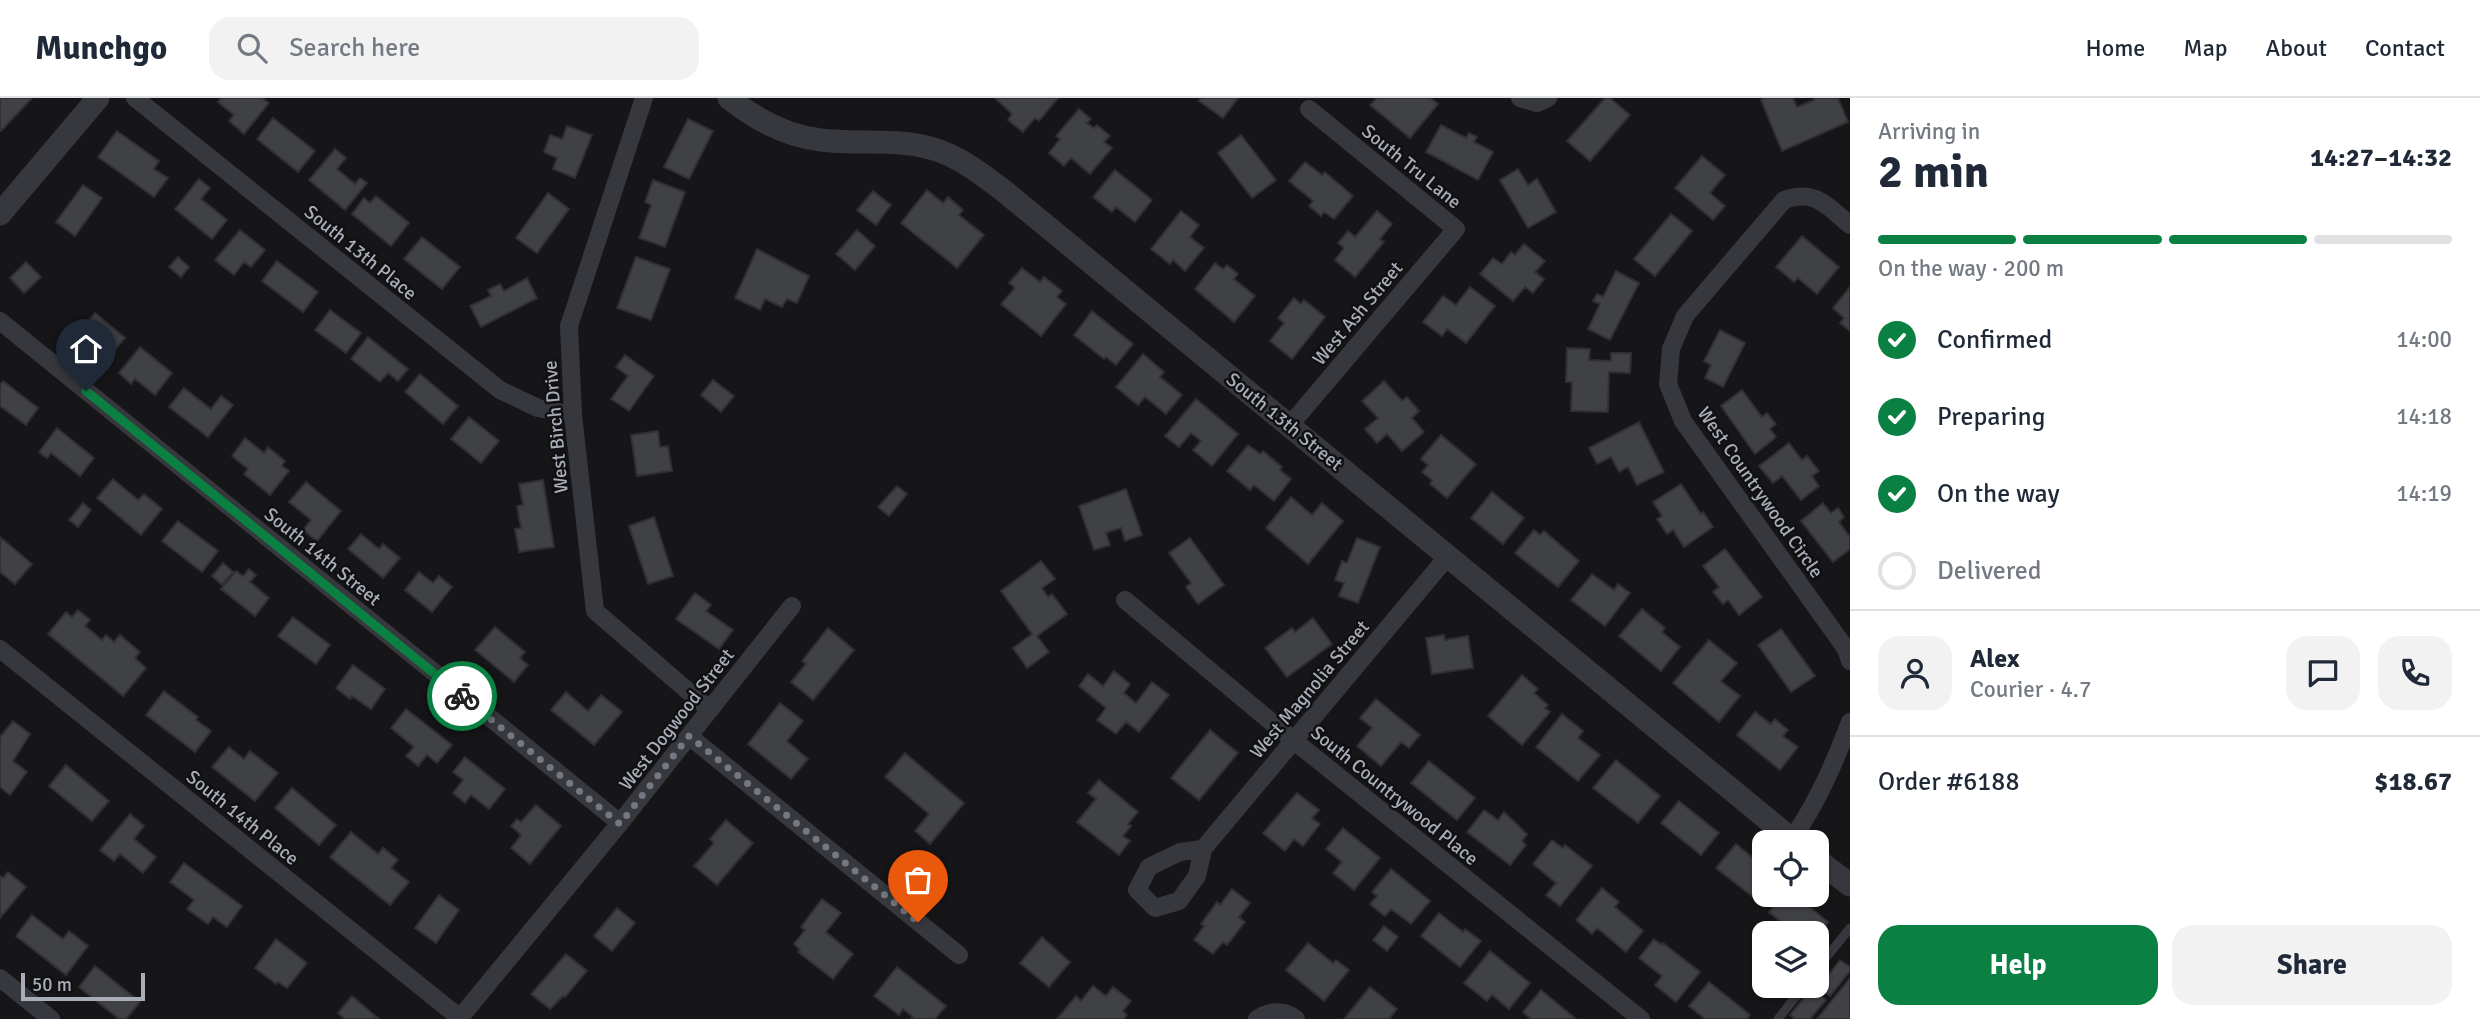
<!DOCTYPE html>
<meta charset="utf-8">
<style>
:root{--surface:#fff;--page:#f2f2f3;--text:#1f2937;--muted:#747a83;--line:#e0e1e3;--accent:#0b8043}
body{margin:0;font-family:Signika,sans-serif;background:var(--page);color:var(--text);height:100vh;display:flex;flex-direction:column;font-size:26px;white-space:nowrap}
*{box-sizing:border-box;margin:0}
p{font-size:23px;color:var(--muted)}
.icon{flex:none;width:38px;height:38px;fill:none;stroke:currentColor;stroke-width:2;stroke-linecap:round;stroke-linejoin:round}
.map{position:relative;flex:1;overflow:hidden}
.panel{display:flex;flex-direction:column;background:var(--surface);width:630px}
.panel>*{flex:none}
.buttons{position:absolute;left:1752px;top:732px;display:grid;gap:14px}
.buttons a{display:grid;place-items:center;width:77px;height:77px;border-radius:14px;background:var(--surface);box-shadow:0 2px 5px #0004;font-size:35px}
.scale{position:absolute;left:21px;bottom:18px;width:124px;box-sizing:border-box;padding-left:7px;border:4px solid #a8adb8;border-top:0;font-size:19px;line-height:24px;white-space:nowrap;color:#a8adb8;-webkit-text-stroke:5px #111113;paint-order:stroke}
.pin{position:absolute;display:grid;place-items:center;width:60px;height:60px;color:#fff;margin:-72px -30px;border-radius:50% 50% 50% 0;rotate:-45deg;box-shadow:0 0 7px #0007}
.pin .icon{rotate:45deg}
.courier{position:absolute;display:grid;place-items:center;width:70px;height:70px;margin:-35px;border:5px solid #0b8043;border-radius:50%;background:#fff;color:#222;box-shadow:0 2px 9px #0007}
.summary em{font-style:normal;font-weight:800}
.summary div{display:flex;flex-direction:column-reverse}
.summary{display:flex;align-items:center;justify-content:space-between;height:119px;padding:0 28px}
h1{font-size:46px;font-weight:800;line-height:52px}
.bar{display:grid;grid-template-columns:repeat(4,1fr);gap:10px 7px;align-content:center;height:84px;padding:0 28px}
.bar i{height:9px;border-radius:5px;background:var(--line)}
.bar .on{background:var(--accent)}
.bar p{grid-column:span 4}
.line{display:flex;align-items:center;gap:18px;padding:0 28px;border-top:2px solid var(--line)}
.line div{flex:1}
.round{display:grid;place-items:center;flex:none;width:74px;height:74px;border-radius:21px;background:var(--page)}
ol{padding:0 28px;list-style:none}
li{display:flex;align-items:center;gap:21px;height:77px}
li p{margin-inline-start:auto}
li .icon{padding:7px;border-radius:50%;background:var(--accent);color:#fff;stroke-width:4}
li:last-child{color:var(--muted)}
li i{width:38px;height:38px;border:4px solid var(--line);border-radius:50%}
.primary-button{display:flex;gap:14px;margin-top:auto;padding:14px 28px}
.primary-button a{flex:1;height:80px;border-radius:21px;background:var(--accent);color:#fff;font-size:28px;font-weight:800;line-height:80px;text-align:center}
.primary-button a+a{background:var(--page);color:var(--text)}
header{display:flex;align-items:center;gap:42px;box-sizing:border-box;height:98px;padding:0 35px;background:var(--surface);border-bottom:2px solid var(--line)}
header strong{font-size:33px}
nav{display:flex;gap:38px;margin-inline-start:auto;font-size:24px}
.search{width:490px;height:63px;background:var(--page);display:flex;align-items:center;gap:18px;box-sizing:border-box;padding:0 24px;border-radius:21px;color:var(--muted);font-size:26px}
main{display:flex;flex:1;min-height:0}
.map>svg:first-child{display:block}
.building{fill:#404145;stroke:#303034;stroke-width:2}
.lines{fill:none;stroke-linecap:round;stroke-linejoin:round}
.service{stroke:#37383d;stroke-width:9}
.minor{stroke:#37383d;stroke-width:18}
.tertiary{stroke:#37383d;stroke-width:23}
.done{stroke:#757880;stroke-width:7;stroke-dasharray:0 12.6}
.route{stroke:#0b8043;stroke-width:9}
.labels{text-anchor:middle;stroke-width:5;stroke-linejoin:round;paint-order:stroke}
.street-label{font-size:19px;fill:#a8adb8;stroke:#111113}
</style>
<header>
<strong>Munchgo</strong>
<div class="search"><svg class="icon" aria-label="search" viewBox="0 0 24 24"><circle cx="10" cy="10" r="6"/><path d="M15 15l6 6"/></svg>Search here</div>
<nav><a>Home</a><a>Map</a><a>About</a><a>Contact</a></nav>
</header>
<main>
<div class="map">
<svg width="1850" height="921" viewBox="0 0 1850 921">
<rect width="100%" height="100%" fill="#161618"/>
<path class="building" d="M0,0H32L1,33H0Z
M221,0H262L269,5L244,36L229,23L234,17L218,4Z
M995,0H1058L1039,23L1035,20L1023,34L1008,22L1012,16Z
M1201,0H1238L1223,20L1199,3Z
M1377,0H1430L1438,6L1410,40L1370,7Z
M1605,0H1610L1630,17L1590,63L1567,43Z
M1766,0H1793L1797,9L1814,2V0H1838L1848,24L1782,53L1761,2Z
M1079,11L1091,21L1087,25L1094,30L1097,27L1110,38L1104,44L1112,50L1090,76L1071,60L1064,68L1049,55L1060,41L1056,38Z
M273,20L315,53L298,74L257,41Z
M688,21L713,33L689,81L664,69Z
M1441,27L1466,40L1469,35L1477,39L1474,44L1493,54L1478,82L1426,54Z
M567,28L592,37L575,80L553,71L557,60L544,54L550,37L562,41Z
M117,33L159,63L154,71L168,80L154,99L98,59Z
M1241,37L1276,82L1252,100L1218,55Z
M335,51L346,60L337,71L355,86L360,80L367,85L345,112L309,82Z
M1702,58L1725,77L1710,95L1725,108L1713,122L1675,90Z
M1305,64L1322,77L1325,74L1353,98L1334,121L1324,114L1321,118L1309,108L1313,103L1289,83Z
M1518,71L1528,87L1537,81L1556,114L1528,130L1500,82Z
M1115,72L1152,102L1135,124L1116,109L1112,114L1093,99Z
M199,81L210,90L201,101L227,122L212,141L175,111Z
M653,82L685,94L665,149L639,140L651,107L645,104Z
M83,87L102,100L75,138L56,124Z
M927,92L943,105L948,99L963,112L959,117L984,137L957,170L901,125Z
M873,93L891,107L876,127L857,112Z
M548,95L569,111L537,155L516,140Z
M376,98L409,125L391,148L352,116L364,100L370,105Z
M1181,113L1199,127L1190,139L1204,150L1185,173L1173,162L1170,166L1151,151Z
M1377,113L1392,126L1380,141L1384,144L1355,179L1335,162L1344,150L1338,145L1348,133L1355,139Z
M1671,116L1692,133L1655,178L1634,161Z
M240,132L265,152L251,169L244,164L234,177L215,162Z
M857,132L875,148L855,172L836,156Z
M1802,138L1839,169L1817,196L1798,180L1794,184L1776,169Z
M422,139L460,169L442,191L404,161Z
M1524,146L1545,163L1535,174L1544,181L1533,195L1525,189L1513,203L1480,176L1493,160L1502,166L1511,154L1515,157Z
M757,151L809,178L797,205L787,201L782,209L765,201L760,212L735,200Z
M178,159L189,169L181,179L169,169Z
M636,159L670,171L651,222L617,210Z
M277,163L318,194L303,214L262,183Z
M26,164L41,179L24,195L10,180Z
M1215,165L1223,171L1227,167L1238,176L1234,181L1255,198L1234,224L1195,191Z
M1022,170L1040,184L1044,179L1062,193L1057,199L1066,206L1041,238L1001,206L1015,190L1009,185Z
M1616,173L1639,185L1610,242L1588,231L1600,206L1593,203L1597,196L1603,199Z
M527,180L537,200L481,229L470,208L491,198L488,192L500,186L504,193Z
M1470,189L1495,208L1466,245L1447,231L1442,238L1423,224L1443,198L1456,207Z
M1850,189V233L1840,225L1844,220L1833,210Z
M1294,200L1301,206L1304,202L1325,219L1292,261L1270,243L1284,225L1278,220Z
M330,212L361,235L346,255L315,232Z
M1092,213L1133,246L1116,267L1106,259L1104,261L1074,237Z
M95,215L125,240L110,258L80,233Z
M1720,232L1745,245L1723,289L1705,280L1711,267L1704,263Z
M368,239L408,271L398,283L388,275L380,284L351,261Z
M140,249L172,275L155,297L135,281L131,286L119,275Z
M1567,250L1590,251L1589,262L1611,263V255H1631L1630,275L1609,274L1608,314L1571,313L1572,284H1566Z
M1143,256L1164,274L1160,279L1182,297L1166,316L1145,299L1138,307L1116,289Z
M625,257L654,278L629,313L611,301L628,278L616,269Z
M420,276L458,308L443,326L405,294Z
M713,282L734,298L721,314L701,297Z
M3,283L38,310L26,327L0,308V287Z
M1384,283L1402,303L1407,299L1419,313L1412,320L1424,334L1402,353L1387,336L1377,345L1365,331L1378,320L1362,303Z
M184,290L211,311L221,298L233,307L208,339L169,309Z
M1742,292L1762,319L1767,315L1776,326L1770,331L1776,339L1755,356L1721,308Z
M1196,301L1238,336L1212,368L1193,352L1201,343L1191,335L1179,349L1165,338Z
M469,319L499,343L481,365L451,341Z
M1639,324L1664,374L1637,387L1628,369L1619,374L1611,359L1597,366L1589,350Z
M57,330L94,360L80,378L51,355L47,360L39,354Z
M658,333L660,349L668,348L672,373L637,378L631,337Z
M1441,337L1476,366L1447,400L1430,386L1432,382L1422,374L1428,367L1421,361Z
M245,340L264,355L268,349L285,363L282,368L289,373L270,397L244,376L248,371L232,358Z
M1789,345L1802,362L1807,358L1819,373L1812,378L1819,388L1801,402L1782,378L1773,385L1759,368Z
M1248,347L1260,356L1263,353L1282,369L1280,372L1291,381L1274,403L1254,387L1250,392L1227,373Z
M113,381L138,402L144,396L162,411L141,437L97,400Z
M543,382L554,449L519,454L515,431L521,430L517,408L523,407L519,386Z
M306,384L341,413L317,443L303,432L311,422L289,404Z
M1681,386L1701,416L1703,414L1713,429L1684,449L1673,432L1667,436L1657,421L1662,418L1653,404Z
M897,388L907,396L889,418L878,409Z
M1126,391L1142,437L1125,443L1121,430L1106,435L1110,447L1094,452L1079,408Z
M1492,394L1524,420L1503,446L1471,420Z
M1291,399L1312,417L1322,405L1343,423L1308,466L1266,430Z
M83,405L91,412L78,429L69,422Z
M1823,405L1831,415L1838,410L1844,419L1839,424L1850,439V451L1833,464L1801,423Z
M654,419L673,478L648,486L629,428Z
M178,423L218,453L202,474L162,443Z
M1534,432L1540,437L1544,433L1579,463L1558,489L1515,455Z
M361,436L379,451L383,446L400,460L383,480L348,451Z
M0,439L32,466L15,486L0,474Z
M1190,440L1224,487L1198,506L1186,489L1191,485L1169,455Z
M1357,440L1380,449L1358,505L1339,498L1344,485L1335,482L1342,463L1347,465Z
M1725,451L1762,499L1739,517L1728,502L1723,506L1713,494L1719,489L1703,468Z
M1041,463L1055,481L1042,490L1048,499L1052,496L1067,516L1037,538L1049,554L1027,570L1013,550L1032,536L1001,493Z
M223,465L233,474L222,487L212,478Z
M249,471L256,477L250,484L269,500L255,518L221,491L236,473L243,478Z
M419,474L433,485L439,478L452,489L432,514L405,492Z
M1592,476L1614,492L1618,486L1630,495L1605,528L1571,502Z
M695,495L711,507L706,513L733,532L719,551L676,521Z
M1642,511L1665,530L1662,534L1680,549L1661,573L1619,538Z
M78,512L90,522L85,528L102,542L106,537L114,544L120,537L140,554L135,560L146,570L123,598L48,536L66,514L72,519Z
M293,519L330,547L316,566L278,538Z
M1313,520L1332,546L1287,579L1265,550L1292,530L1295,534Z
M495,529L525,554L520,560L528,567L514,584L475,552Z
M828,530L854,552L813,602L791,584L806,566L802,563Z
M1781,531L1815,578L1791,594L1758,547Z
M1444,537L1445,542L1468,538L1473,570L1432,576L1426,540Z
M1709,542L1737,565L1721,583L1740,598L1719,624L1673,585Z
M353,567L385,591L371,611L352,598L350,601L336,590Z
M1114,573L1130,586L1124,595L1136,605L1152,584L1169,597L1139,634L1126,624L1116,636L1097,622L1106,610L1079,588L1088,576L1103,588Z
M1522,577L1538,591L1534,595L1548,607L1545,610L1550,614L1522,647L1488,618Z
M164,593L198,619L196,622L211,633L195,654L146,617Z
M566,594L588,613L601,597L622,614L594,647L551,612Z
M1376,601L1420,637L1409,650L1401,644L1381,668L1357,648L1372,630L1360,620Z
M780,605L803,623L787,643L808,661L791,681L748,646Z
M406,611L452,647L437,665L427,657L418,668L406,658L414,649L391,630Z
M1755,614L1771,626L1775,621L1788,632L1783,638L1798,649L1780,672L1737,637Z
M1562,616L1583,633L1578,640L1600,657L1578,683L1536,649Z
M13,623L30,636L13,663L27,674L10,697L0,689V639Z
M1210,632L1238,655L1199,702L1171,680Z
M229,649L244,661L250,653L278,675L255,703L212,669Z
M905,655L964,705L930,746L915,733L929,716L885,679Z
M465,659L505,691L489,711L471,697L465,705L453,695L463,682L453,674Z
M1616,662L1660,698L1638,725L1593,690Z
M1429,663L1475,700L1457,722L1411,685Z
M66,667L109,703L92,723L49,688Z
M1099,682L1138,714L1128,726L1131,728L1123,738L1130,743L1119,757L1077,724L1096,701L1088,695Z
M292,690L336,727L319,747L275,710Z
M1297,695L1319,712L1312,720L1320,726L1303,748L1294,741L1285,753L1263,735Z
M1679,703L1719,735L1701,757L1661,725Z
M536,707L561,728L530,766L511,750L521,737L511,728L517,721L521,724Z
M1484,712L1498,722L1504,714L1527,736L1522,743L1526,747L1510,767L1467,734Z
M130,716L144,728L134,741L156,759L143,775L120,756L114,763L100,752Z
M726,722L753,745L717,787L694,768L714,745L710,741Z
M1343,730L1380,760L1354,792L1333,775L1342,764L1326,751Z
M351,734L378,756L383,750L398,762L391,770L409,784L390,807L330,759Z
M1552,742L1563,750L1565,747L1592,768L1560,808L1546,797L1556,785L1533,766Z
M1736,746L1764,769V793L1757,802L1716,770Z
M184,765L242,808L227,829L213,819L208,826L187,811L194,802L170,784Z
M1391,771L1430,803L1411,826L1391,811L1385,818L1370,806L1377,798L1372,794Z
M8,774L26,789L0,820V778L3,780Z
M1602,790L1619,804L1615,809L1643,833L1626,854L1597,830L1592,836L1576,822Z
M1232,791L1250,805L1239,819L1245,824L1227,847L1223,844L1213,856L1194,842L1204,828L1201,826L1217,804L1220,807Z
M1783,796H1794L1828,824L1816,838V835H1794L1769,814Z
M439,797L459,812L436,845L415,830Z
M822,801L841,815L826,834L853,856L833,881L798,854L800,852L794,846L805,832L801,829Z
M617,810L635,825L612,853L594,838Z
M1439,815L1463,834L1465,831L1481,843L1460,869L1421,838Z
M32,817L63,841L69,833L88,848L66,877L16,838Z
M1384,828L1398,839L1387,853L1373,842Z
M1042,839L1070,864L1049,889L1020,865Z
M276,841L307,865L287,890L278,884L276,886L255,870Z
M1654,841L1662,847L1663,845L1700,874L1676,904L1655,887L1662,878L1639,860Z
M1308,845L1333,865L1336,862L1349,872L1324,903L1286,872Z
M1490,853L1530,885L1509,911L1492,897L1487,903L1464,885Z
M566,856L587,873L565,899L563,898L550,911L531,896Z
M1840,862L1850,869V873L1830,898L1819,889Z
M95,868L140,904L126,921H119L79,889Z
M897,869L946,908L935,921H911L913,919L903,911L899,917L874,898Z
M1850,880V921H1817Z
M1709,884L1750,917L1747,921H1705L1689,908Z
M1093,888L1106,898L1113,889L1131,903L1123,913L1127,917L1124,921H1057L1076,898L1081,903Z
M1370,889L1397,911L1389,921H1344Z
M1812,890L1826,902L1810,921H1795L1790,917Z
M1541,892L1576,921H1531L1523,914Z
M352,898L379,921H345L338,915Z"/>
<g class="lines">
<path class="service" d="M1816,872L1850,830
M1778,921L1805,887"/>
<path class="minor" d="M135,0L500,292L538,310L573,317
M644,0L569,228L573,317L595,513L710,612
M1520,0L1537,5L1548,0
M1850,127C1826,107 1816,91 1784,102L1685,218L1671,251L1668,286L1683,323L1846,551L1850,563
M0,223L620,725
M1290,327L1456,131L1309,11
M1125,502L1293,642L1641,921
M0,551L460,920
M689,638L959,857
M1792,741C1817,705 1834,666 1850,624
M1203,751L1180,754L1149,769L1137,792L1155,810L1179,803L1197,778L1203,751L1448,458
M0,880L51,921
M459,921L620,725L792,508
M1257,921C1269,913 1284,911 1296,921"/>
<path class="tertiary" d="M729,0C755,21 787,38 821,42C860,47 902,39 940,53C964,62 984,78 1004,93L1795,744
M0,116L98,0
M1816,761L1850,787"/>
</g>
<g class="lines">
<path class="done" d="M462,598L620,726L689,638L918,824"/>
<path class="route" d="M86,293L462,598"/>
</g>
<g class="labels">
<g class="street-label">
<text transform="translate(1412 68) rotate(39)" y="7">South Tru Lane</text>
<text transform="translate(361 154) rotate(39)" y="7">South 13th Place</text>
<text transform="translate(1357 215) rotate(-50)" y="7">West Ash Street</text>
<text transform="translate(1285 323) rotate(39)" y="7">South 13th Street</text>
<text transform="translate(555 329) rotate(-95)" y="7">West Birch Drive</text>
<text transform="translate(1761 394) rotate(55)" y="7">West Countrywood Circle</text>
<text transform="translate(323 458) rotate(39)" y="7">South 14th Street</text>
<text transform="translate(1309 591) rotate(-50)" y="7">West Magnolia Street</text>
<text transform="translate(676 621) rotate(-52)" y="7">West Dogwood Street</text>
<text transform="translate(1395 697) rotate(39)" y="7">South Countrywood Place</text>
<text transform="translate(243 719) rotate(39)" y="7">South 14th Place</text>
</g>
</g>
</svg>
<div class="buttons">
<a><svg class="icon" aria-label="locate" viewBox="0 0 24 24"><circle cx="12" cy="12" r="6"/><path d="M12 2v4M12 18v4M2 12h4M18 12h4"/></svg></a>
<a><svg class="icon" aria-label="layers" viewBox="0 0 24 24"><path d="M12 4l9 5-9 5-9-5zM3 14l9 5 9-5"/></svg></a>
</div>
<div class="scale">50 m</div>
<div class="pin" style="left:918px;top:824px;background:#ea580c"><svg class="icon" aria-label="bag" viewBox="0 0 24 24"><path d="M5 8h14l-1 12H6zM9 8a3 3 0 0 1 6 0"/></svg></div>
<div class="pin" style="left:86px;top:293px;background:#1f2937"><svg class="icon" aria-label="home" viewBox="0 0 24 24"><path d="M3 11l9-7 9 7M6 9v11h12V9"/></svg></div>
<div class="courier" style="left:462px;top:598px"><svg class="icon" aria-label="bike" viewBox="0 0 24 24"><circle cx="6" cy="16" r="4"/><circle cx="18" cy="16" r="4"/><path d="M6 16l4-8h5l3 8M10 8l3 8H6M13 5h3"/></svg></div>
</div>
<section class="panel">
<div class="summary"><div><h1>2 min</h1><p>Arriving in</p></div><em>14:27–14:32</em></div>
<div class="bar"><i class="on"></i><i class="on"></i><i class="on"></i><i></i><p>On the way · 200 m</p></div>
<ol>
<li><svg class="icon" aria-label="check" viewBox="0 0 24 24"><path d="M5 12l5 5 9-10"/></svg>Confirmed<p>14:00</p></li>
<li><svg class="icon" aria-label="check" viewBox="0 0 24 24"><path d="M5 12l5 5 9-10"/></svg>Preparing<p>14:18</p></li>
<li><svg class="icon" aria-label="check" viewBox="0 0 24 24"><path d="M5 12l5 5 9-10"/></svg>On the way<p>14:19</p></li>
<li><i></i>Delivered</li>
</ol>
<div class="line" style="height:126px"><a class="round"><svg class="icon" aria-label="person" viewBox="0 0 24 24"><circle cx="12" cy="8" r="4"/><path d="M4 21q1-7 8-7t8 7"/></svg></a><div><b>Alex</b><p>Courier · 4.7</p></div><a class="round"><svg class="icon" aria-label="chat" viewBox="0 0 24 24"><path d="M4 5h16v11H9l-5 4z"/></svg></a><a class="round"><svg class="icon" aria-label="phone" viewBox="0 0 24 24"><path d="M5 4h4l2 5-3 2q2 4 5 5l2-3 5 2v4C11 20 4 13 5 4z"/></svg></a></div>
<div class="line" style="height:91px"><div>Order #6188</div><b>$18.67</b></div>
<div class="primary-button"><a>Help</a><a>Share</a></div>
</section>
</main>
